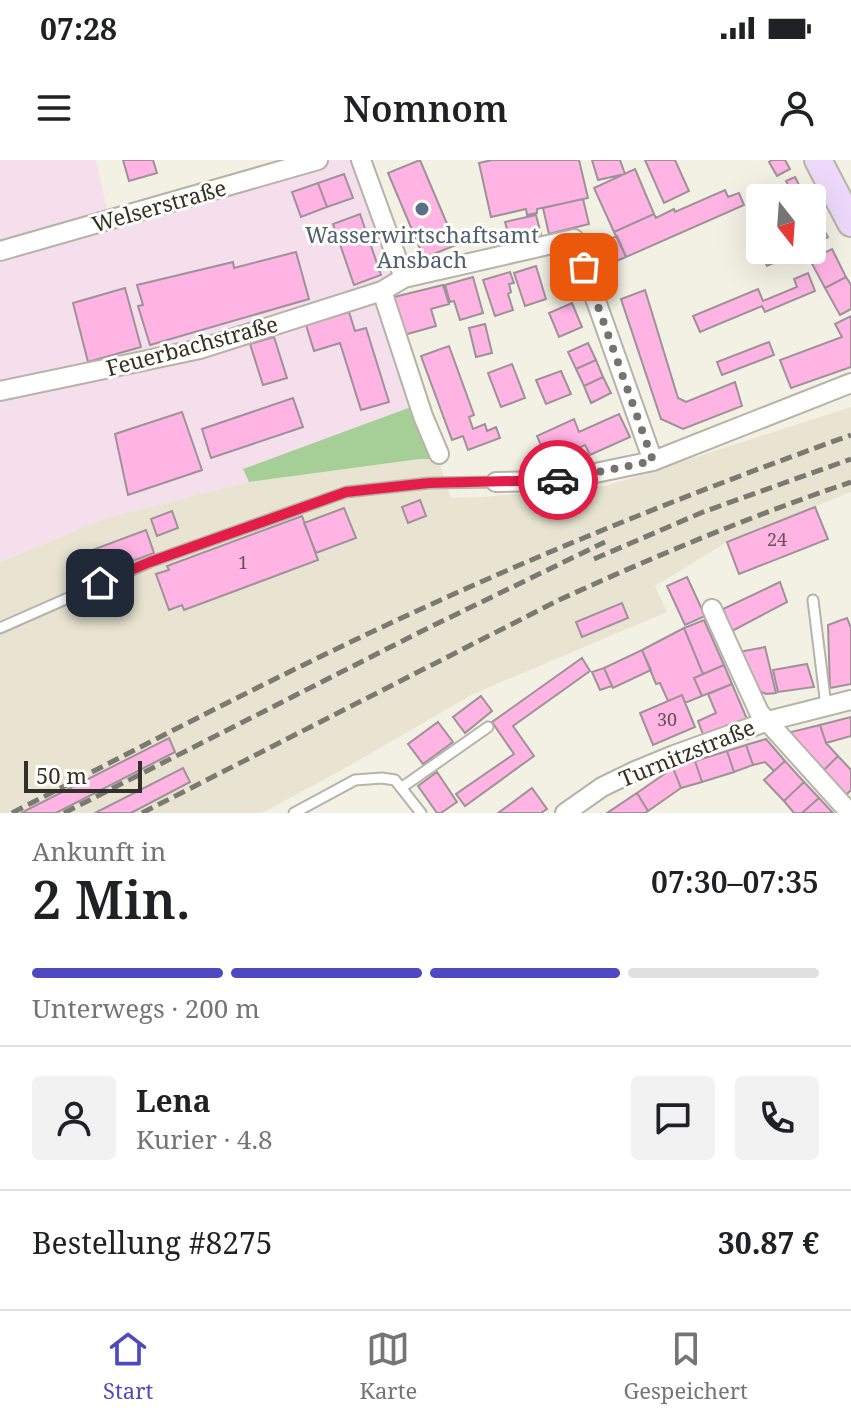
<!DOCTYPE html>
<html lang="de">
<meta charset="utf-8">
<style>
:root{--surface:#fff;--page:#f2f2f2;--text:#202124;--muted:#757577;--line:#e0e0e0;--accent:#4e49c0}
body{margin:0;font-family:"Noto Serif",serif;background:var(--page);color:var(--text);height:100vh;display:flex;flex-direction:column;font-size:30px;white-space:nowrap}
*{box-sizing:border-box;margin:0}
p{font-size:26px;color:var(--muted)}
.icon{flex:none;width:44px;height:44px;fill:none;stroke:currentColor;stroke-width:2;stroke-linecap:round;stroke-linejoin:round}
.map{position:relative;height:653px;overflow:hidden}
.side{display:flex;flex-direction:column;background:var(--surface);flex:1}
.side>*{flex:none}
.needle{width:52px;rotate:163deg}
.buttons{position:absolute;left:746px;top:24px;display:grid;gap:16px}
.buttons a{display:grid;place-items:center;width:80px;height:80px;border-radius:8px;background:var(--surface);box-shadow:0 8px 32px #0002;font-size:40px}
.scale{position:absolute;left:24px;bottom:20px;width:118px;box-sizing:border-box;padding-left:8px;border:4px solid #31302b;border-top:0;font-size:22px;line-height:28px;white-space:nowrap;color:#31302b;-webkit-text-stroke:6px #fffef9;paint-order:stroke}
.pin{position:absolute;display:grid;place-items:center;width:68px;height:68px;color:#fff;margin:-34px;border-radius:16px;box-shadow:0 4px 12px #0006}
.courier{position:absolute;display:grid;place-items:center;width:80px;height:80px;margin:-40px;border:6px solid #e11d48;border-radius:50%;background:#fff;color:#222;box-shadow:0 2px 10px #0007}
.overview em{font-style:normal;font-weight:600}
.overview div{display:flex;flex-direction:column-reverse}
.overview{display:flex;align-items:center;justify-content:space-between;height:136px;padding:0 32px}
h1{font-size:52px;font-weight:600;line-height:60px}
.bar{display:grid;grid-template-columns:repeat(4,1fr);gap:12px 8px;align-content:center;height:96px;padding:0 32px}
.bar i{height:10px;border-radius:6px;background:var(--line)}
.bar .current{background:var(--accent)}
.bar p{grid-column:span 4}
.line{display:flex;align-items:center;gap:20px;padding:0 32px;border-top:2px solid var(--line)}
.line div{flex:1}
.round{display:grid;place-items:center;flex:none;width:84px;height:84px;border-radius:8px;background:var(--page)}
.status{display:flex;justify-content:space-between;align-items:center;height:56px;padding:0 40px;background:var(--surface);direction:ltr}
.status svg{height:22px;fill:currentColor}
header{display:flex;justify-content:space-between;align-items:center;height:104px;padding:0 32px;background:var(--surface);font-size:36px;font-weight:600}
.menu{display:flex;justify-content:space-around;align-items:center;height:112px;border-top:2px solid var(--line);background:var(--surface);font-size:22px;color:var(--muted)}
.menu a{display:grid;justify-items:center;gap:4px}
.menu .current{color:var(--accent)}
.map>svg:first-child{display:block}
.commercial{fill:#f6dfec}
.built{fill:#e8e4d1}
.green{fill:#a6cf98}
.building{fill:#ffb4e4;stroke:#9e9299;stroke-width:2}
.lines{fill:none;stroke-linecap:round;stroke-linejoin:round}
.lane-casing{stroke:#b6b3a7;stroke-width:13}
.street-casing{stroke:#b6b3a7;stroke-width:22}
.secondary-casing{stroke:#b6b3a7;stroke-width:30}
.lane{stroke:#fff;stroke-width:9}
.street{stroke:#fff;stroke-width:18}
.secondary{stroke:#eddafb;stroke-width:26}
.rail{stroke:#7b7a72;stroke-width:5;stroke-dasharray:12 6;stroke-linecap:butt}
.done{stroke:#75746c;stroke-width:8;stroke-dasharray:0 14.4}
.route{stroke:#e11d48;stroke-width:10}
.service-dot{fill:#5c6f8a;stroke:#fffef9;stroke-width:3}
.labels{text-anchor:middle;stroke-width:6;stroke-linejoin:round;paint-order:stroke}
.number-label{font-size:18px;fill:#645159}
.street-label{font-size:22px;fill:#31302b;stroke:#fffef9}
.service-label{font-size:22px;fill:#4e5e75;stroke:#fffef9}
</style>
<div class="status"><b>07:28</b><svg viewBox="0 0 49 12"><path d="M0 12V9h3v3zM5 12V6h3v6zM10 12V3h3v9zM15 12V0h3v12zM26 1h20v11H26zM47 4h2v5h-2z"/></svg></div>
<header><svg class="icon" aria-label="menu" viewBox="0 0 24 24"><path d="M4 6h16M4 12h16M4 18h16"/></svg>Nomnom<svg class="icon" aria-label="person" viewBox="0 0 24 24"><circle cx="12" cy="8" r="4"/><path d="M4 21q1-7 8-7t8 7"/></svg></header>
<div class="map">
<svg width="851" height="653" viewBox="0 0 851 653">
<rect width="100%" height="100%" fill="#f3f1e4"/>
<path class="commercial" d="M0,0H96L111,66L330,0H364L410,121L384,133L419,244L244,309L249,322L106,358L0,402Z"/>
<path class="built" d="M851,247V332L727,382L655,426L667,452L473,534L347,607L262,653H0V402L106,358L249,322L420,299H438L451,338L483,337L606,326Z"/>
<path class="green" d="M419,244L438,299H420L249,322L243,309Z"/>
<path class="building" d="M123,0H153L157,13L129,21Z
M420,0L456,85L424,98L388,13Z
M492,0H579L588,38L537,49V53L527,55L526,49L491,57L479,3Z
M592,0H620L625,14L598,20Z
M645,0H675L689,31L664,43Z
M772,0H785L790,9L777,16L769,2Z
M635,9L654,54L614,72L594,28Z
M344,14L353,38L327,47L318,23Z
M795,17L801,29L781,38H776L774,34L789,27L786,21Z
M318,23L327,47L301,57L292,32Z
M725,30L728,37L739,33L744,45L626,97L614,72L654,54L656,58L674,49L675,52Z
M583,39L589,64L549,74L543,48Z
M812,49L828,77L812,86Z
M360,54L381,115L354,125L333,64Z
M536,55L541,74L510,81L505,62Z
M617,76L626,97L612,103L603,82Z
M832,89L846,117L825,128L810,100Z
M769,90H800V91L767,106L761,93Z
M296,92L309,139L150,185L138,146L143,145L137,125L233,102L234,108Z
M536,106L546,139L525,146L514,113Z
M510,112L514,123L509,124L511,132L508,134L513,150L495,156L483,120Z
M808,113L815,131L765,152L762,146L700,172L693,156L758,129L763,141L797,127L794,119Z
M473,117L483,153L460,160L454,141L450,142L445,125Z
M846,117L851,125V149L840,155L825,128Z
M443,125L449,144L431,149L436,166L404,175L394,137Z
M125,128L141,187L88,202L73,143Z
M645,130L678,238L686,242L735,222L742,246L683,269L661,259L621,139Z
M572,143L582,167L559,177L549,153Z
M349,152L355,171L366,168L389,242L361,250L340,183L314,191L306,165Z
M851,156V207L791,228L780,200L842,177L835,164Z
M485,164L492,193L476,197L469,168Z
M274,177L287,218L263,225L250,184Z
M769,182L774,195L722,215L717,202Z
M588,183L596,200L576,209L568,192Z
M449,186L474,255L469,257L473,269L485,264L487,271L496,267L500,278L468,290L463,276L452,280L421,196Z
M596,200L603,217L584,226L576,209Z
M512,204L525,238L501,247L488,213Z
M561,211L571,234L546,244L536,220Z
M603,217L611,233L591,243L584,226Z
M293,238L303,267L211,298L202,269Z
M182,252L202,310L128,335L115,274Z
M619,254L630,277L590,295L585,285L548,302L537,276L574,259L579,272Z
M420,340L426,356L408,363L402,347Z
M815,347L828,379L739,414L727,382Z
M344,348L356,378L316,393L304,363Z
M172,351L178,368L157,376L151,359Z
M302,356L318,400L184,450L182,445L169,450L156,414L169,410L167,406Z
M146,370L154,393L76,422L68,399Z
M687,417L705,456L685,465L667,426Z
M780,422L787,442L732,471L723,449Z
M622,443L628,458L582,477L576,462Z
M847,458L851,468V524L830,528L828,465Z
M704,460L724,505L703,514L684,468Z
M684,468L703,514L694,518L702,536L685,543L682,535L668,541L660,523L656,524L642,490Z
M765,487L776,533L766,534L755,529L739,492Z
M642,490L651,510L613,528L604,508Z
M582,498L590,511L513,566L534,596L465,646L456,634L514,594L492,562Z
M807,504L814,527L778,532L773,510Z
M724,505L732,524L702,536L694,518Z
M604,508L612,526L600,530L592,512Z
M732,524L747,559L704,577L698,561L716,553L708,534Z
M682,535L695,567L653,585L640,553Z
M481,536L492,551L465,573L453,557Z
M851,557V576L826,583L820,565Z
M438,562L453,582L423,604L408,584Z
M820,565L826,583L838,596L823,611L790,575L791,572Z
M169,578L175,592L56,653H21Z
M766,579L785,601L774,611L765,602L753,605L746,585Z
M746,585L753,605L734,612L727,591Z
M727,591L734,612L702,622L695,601Z
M838,596L851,610V630L845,636L823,611Z
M695,601L702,622L681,628L673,608Z
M785,601L804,622L784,641L764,620Z
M183,608L190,622L131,653H95Z
M673,608L681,628L648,651L637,633Z
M437,612L457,642L441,653H437L418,626Z
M804,622L819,638L802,653H794L784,641Z
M532,628L547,649L541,653H498Z
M637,633L648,651L645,653H607Z
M819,638L833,653H802Z"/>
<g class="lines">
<g class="lane-casing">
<path id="lane" d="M813,440L826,546
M0,468L150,402L346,332L429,323L496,322
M401,628L488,567
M294,653L355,620L382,618L395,620L421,653"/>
</g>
<g class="street-casing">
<path id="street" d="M361,0L404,118
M0,91L318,0
M382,131L423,256L439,294
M0,231L200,189L382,131L404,118L574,79L653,301
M496,322L557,321L653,301L851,223
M712,449L759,552L850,653
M565,653L602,627L635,611L674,595L768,561L851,540"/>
</g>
<g class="secondary-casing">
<path id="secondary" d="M818,0L851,63"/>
</g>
<use href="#lane" class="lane"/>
<use href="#street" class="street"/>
<use href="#secondary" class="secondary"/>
<path class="rail" d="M594,399L703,352L851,299
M12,653C143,586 274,517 408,455C552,388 701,329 851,275
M64,653L420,472L605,382
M142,653L559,440C655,396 751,356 851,322"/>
</g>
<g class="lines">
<path class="done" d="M558,320L653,301L584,107"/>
<path class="route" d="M100,423L150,402L346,332L429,323L558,320"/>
</g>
<circle class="service-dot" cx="422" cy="49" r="8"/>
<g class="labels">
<g class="number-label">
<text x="777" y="386">24</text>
<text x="243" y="409">1</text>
<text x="667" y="566">30</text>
</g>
<g class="street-label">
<text transform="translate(159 46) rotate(-16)" y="8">Welserstraße</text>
<text transform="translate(192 186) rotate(-15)" y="8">Feuerbachstraße</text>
<text transform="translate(687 593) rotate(-22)" y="8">Turnitzstraße</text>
</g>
<g class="service-label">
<text x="422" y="83">Wasserwirtschaftsamt<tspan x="422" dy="25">Ansbach</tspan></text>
</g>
</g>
</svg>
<div class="buttons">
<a><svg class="needle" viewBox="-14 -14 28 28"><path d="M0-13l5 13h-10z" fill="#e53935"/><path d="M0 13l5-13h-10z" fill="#757577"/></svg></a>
</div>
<div class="scale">50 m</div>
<div class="pin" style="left:584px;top:107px;background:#ea580c"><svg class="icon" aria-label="bag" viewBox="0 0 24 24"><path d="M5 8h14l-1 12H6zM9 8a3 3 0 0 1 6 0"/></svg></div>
<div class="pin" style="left:100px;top:423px;background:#1f2937"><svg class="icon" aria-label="home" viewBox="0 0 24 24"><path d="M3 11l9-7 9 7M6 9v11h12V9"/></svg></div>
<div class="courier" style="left:558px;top:320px"><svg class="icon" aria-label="car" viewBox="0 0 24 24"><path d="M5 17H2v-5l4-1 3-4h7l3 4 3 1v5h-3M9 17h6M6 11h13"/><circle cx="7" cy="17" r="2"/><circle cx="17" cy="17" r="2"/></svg></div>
</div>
<section class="side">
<div class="overview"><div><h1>2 Min.</h1><p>Ankunft in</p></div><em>07:30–07:35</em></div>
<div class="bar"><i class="current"></i><i class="current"></i><i class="current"></i><i></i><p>Unterwegs · 200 m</p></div>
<div class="line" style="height:144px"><a class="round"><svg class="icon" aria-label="person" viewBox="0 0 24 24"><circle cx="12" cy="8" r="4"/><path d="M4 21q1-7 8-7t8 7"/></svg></a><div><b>Lena</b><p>Kurier · 4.8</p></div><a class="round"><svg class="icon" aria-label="chat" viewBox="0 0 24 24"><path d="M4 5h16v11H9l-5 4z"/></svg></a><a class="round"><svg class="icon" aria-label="phone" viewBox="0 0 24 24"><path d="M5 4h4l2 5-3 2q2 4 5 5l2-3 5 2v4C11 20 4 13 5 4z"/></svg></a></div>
<div class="line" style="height:104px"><div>Bestellung #8275</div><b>30.87 €</b></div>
</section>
<nav class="menu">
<a class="current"><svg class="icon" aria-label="home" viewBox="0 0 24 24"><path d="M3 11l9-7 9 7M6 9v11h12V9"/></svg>Start</a>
<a><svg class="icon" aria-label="map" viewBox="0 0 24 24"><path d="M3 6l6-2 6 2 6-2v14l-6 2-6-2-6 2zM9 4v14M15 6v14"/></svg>Karte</a>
<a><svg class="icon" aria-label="saved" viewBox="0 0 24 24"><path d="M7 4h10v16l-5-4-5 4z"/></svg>Gespeichert</a>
</nav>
